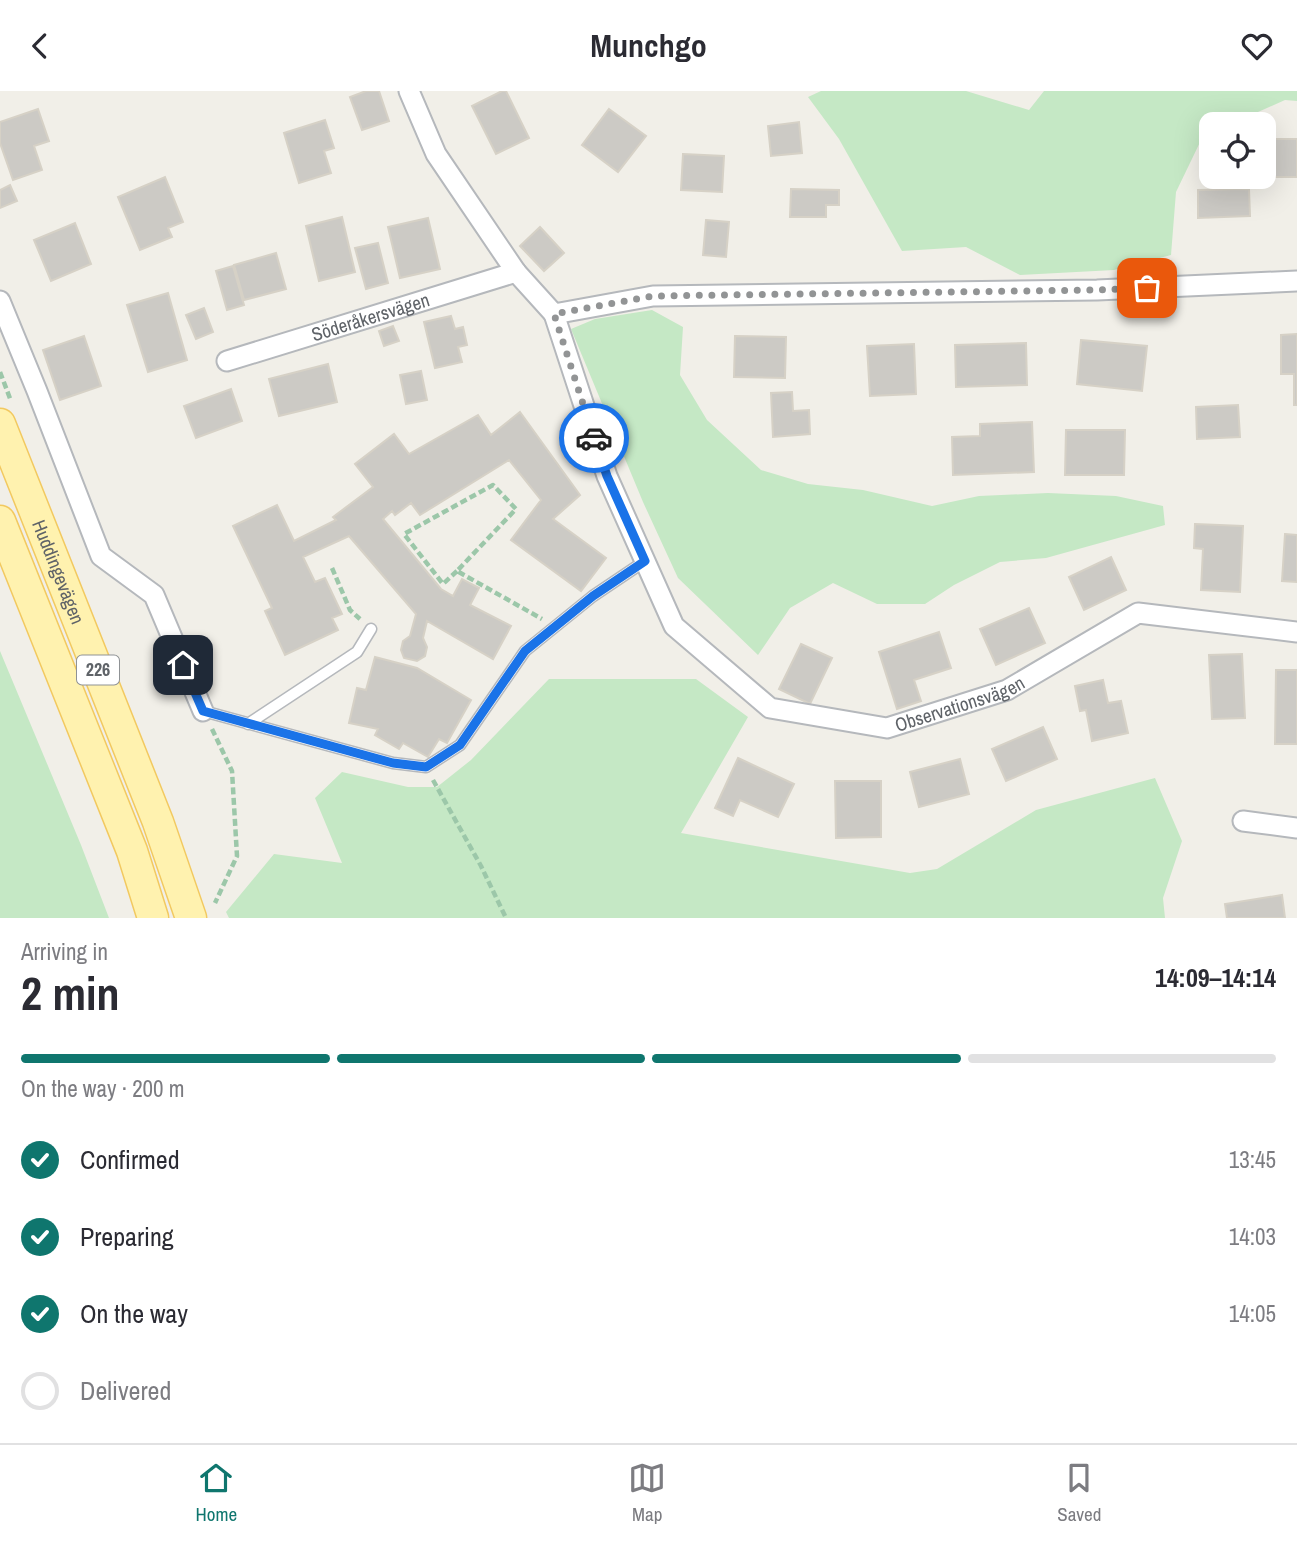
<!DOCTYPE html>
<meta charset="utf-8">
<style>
:root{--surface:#fff;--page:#f2f2f3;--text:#2b2b33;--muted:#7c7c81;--line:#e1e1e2;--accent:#0f766e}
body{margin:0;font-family:"Archivo Narrow",sans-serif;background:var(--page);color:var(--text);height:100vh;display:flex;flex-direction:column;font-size:26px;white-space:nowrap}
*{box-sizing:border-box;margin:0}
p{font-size:23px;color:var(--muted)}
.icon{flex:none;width:38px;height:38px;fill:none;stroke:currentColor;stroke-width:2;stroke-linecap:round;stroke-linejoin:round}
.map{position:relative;height:827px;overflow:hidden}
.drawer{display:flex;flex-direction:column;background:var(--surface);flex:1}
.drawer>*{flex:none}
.fabs{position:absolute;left:1199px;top:21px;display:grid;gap:14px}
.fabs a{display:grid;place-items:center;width:77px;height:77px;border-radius:14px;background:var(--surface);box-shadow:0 7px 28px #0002;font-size:35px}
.pin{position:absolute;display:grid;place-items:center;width:60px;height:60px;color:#fff;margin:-30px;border-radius:14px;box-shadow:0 4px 10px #0006}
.courier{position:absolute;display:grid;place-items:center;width:70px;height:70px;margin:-35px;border:5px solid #1a73e8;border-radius:50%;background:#fff;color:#222;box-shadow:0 2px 9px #0007}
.overview em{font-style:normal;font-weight:700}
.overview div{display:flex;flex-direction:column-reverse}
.overview{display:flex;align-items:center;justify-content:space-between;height:119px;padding:0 21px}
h1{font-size:46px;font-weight:700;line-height:52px}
.bar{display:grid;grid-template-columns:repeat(4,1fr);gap:10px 7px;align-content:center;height:84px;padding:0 21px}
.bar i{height:9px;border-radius:5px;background:var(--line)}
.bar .selected{background:var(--accent)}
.bar p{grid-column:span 4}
ol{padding:0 21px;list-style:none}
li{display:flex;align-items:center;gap:21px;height:77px}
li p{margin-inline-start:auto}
li .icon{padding:7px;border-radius:50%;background:var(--accent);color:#fff;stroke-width:4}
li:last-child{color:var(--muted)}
li i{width:38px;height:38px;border:4px solid var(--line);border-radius:50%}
header{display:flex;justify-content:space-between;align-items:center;height:91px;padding:0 21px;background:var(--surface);font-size:32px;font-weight:700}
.menu{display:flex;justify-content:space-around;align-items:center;height:98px;border-top:2px solid var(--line);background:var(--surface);font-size:19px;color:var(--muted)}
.menu a{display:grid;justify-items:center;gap:4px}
.menu .selected{color:var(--accent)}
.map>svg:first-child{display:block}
.green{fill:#c5e8c5}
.building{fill:#cccac5;stroke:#d6d1c6;stroke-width:2}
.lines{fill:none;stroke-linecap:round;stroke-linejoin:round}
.lane-casing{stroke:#b5b8bc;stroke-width:13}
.street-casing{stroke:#b5b8bc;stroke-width:23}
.primary-casing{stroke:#f2c960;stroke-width:33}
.path{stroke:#9cc7a9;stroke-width:4.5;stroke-dasharray:7 3.5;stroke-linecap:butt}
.lane{stroke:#fff;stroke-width:10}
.street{stroke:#fff;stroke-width:19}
.primary{stroke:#fff2af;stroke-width:30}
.done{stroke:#929495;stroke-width:7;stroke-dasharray:0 12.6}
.route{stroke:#1a73e8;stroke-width:9}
.labels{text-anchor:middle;stroke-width:5;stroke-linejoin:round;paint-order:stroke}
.shield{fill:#fff;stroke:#8f9295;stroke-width:2}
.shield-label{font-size:18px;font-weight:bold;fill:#5f6368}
.street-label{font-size:19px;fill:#5f6368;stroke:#fff}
</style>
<header><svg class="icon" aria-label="back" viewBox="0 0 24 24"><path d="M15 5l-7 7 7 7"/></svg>Munchgo<svg class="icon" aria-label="heart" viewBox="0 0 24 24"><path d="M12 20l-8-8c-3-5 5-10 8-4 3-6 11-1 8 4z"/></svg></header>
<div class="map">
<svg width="1297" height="827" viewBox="0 0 1297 827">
<rect width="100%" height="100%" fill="#f1efe8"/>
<path class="green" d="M821,0H966L1029,19L1044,0H1297V10L1285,9L1231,33H1211V41L1203,45L1176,101L1171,164L1114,179L1020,184L966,156L902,160L839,48L808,6Z
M652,219L683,236L680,284L707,329L761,379L808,393L863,399L932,415L979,405L1048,402L1116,405L1163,415L1165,434L1046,467L1000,471L954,494L925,513H877L833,492L790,517L758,564L678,487L643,411L571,238L595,228Z
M0,560L81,754L109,827H0Z
M549,588H696L748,626L681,742L910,782L937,778L1036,719L1155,687L1182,750L1163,807L1165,827H229L226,821L274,763L342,772L315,707L342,681L408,696H437L471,669Z"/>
<path class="building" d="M366,0H379L389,30L362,39L350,6Z
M502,0H506L529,47L496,63L472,15Z
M38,18L49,50L34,55L42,79L13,89L0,52V31Z
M609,18L646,45L618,81L582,54Z
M325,29L334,57L324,60L331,82L299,92L284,42Z
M799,31L802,62L771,65L768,35Z
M1275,48H1297V86H1274Z
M683,63L724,65L722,101L681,99Z
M165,86L183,131L168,137L172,146L140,159L118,106Z
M10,94L17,110L0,117V99Z
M791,98L839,99V114H826V126H790Z
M1249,98L1250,125L1198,127V99Z
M342,126L355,181L319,190L306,135Z
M428,127L440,178L400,187L388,136Z
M706,129L729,131L726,166L703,164Z
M75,132L91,173L51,190L34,149Z
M540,136L564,162L544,180L520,155Z
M378,152L388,192L366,198L355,157Z
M276,162L286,198L244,209L234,174Z
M233,175L244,214L227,219L216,180Z
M168,202L187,269L148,281L127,214Z
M204,217L213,241L196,248L186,224Z
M451,225L455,238L463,236L467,254L458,256L462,271L435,277L424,231Z
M393,235L399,250L384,255L379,240Z
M1297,243V314H1294V283H1281V244Z
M84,245L101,295L60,309L43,259Z
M735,245L786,246L785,287L734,286Z
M1081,249L1147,255L1142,300L1077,293Z
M1026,252L1027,294L956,296L955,254Z
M914,253L916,303L870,305L867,255Z
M328,273L337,311L279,325L269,288Z
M421,280L427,309L406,313L400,284Z
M231,298L242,330L196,347L184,315Z
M792,301L793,320L809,319L810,343L773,346L771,302Z
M1238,314L1240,346L1197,348L1196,316Z
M520,321L580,404L553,428L606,467L581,500L511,449L541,409L509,369L420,424L411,412L395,424L392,420L383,428L441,498L453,505L462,488L479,497L470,514L511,535L493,568L427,530L423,547L427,556L425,565L417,570L404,567L401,559L403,550L410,545L416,523L349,445L303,466L315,491L325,487L342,523L332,527L338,539L285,564L265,520L272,517L233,435L277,414L294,450L336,429L333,426L373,396L355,373L394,343L409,363L478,324L491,344Z
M1032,331L1034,381L953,384L952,346L980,345V333Z
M1066,339H1125L1124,384H1065Z
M1195,433L1243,435L1240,501L1201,499L1203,458L1194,457Z
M1285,443L1297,444V491L1282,490Z
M1111,466L1126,499L1084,519L1069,486Z
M1029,517L1045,552L996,574L980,538Z
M939,541L951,577L914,589L921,610L897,618L879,561Z
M801,553L832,567L810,613L779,598Z
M1242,563L1245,627L1212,628L1209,564Z
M375,566L417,577L471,609L447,652L439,648L428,666L403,652L399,658L375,644L378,638L349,632L357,597L366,599Z
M1276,579H1297V653H1275Z
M1103,589L1108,612L1121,610L1128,642L1092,650L1086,619L1080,620L1075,595Z
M1043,636L1057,668L1006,690L992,658Z
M738,667L794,693L778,726L740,709L733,725L715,717Z
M960,668L969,703L919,716L910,681Z
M835,690H881V746L836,747Z
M1282,804L1285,827H1227L1225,813Z"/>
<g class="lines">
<g class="lane-casing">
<path id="lane" d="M203,620L393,672L426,676L460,654L525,560L593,505L645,470
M248,633L357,561L371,538"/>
</g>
<g class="street-casing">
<g id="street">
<path d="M409,0L436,63L516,181L554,223L653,205L1097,199L1297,190"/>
<path d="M0,210L37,300L101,465L154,504L203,620"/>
<path id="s1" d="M554,223L607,385L674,535L770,617L887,637L1007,599L1138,522L1297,541"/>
<path id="s2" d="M227,270L516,181"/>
<path d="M1243,730L1297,737"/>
</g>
</g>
<g class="primary-casing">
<g id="primary">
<path id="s3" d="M0,333L158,731L191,827"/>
<path d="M0,430L132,760L153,827"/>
</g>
</g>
<path class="path" d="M0,281L11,310
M332,477L350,519L360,528
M457,480L443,493L404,443L493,394L516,418L457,480L542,528
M212,638L232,680L237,765L215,812
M433,689L481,775L506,827"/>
<use href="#lane" class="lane"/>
<use href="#street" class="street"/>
<use href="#primary" class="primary"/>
</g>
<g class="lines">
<path class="done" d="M594,347L554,223L653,205L1097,199L1147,197"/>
<path class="route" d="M183,574L203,620L393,672L426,676L460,654L525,560L593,505L645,470L607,385L594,347"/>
</g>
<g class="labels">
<rect class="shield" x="77" y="564.5" width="42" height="29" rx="5"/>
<g class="shield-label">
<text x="98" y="585">226</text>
</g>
<g class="street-label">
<text dy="7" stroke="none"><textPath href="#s2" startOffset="150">Söderåkersvägen</textPath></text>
<text dy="7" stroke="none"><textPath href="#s3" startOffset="159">Huddingevägen</textPath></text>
<text dy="7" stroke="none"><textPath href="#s1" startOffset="656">Observationsvägen</textPath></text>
</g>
</g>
</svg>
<div class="fabs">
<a><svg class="icon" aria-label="locate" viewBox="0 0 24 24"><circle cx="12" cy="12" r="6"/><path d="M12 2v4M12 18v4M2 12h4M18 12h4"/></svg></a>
</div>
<div class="pin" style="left:1147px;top:197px;background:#ea580c"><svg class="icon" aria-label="bag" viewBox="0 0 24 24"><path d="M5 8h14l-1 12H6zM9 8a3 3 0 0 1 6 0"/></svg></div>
<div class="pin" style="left:183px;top:574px;background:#1f2937"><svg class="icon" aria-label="home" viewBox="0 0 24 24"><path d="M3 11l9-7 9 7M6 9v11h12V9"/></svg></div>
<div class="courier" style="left:594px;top:347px"><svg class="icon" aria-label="car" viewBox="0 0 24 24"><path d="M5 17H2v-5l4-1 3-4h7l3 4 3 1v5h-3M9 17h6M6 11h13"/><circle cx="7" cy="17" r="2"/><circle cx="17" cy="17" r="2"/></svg></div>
</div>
<section class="drawer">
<div class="overview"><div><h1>2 min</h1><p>Arriving in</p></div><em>14:09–14:14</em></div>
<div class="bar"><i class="selected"></i><i class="selected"></i><i class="selected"></i><i></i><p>On the way · 200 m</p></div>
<ol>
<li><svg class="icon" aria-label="check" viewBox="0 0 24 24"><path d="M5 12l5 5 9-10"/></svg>Confirmed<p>13:45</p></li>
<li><svg class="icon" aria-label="check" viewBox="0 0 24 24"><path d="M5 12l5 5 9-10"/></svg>Preparing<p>14:03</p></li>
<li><svg class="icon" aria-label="check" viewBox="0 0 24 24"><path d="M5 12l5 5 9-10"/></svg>On the way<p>14:05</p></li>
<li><i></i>Delivered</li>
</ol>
</section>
<nav class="menu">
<a class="selected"><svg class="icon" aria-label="home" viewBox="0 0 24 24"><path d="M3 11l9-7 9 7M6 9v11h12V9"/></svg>Home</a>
<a><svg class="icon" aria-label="map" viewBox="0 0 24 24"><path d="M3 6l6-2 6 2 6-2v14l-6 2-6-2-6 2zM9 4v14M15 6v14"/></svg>Map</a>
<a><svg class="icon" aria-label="saved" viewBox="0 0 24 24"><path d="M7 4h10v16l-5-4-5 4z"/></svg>Saved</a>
</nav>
